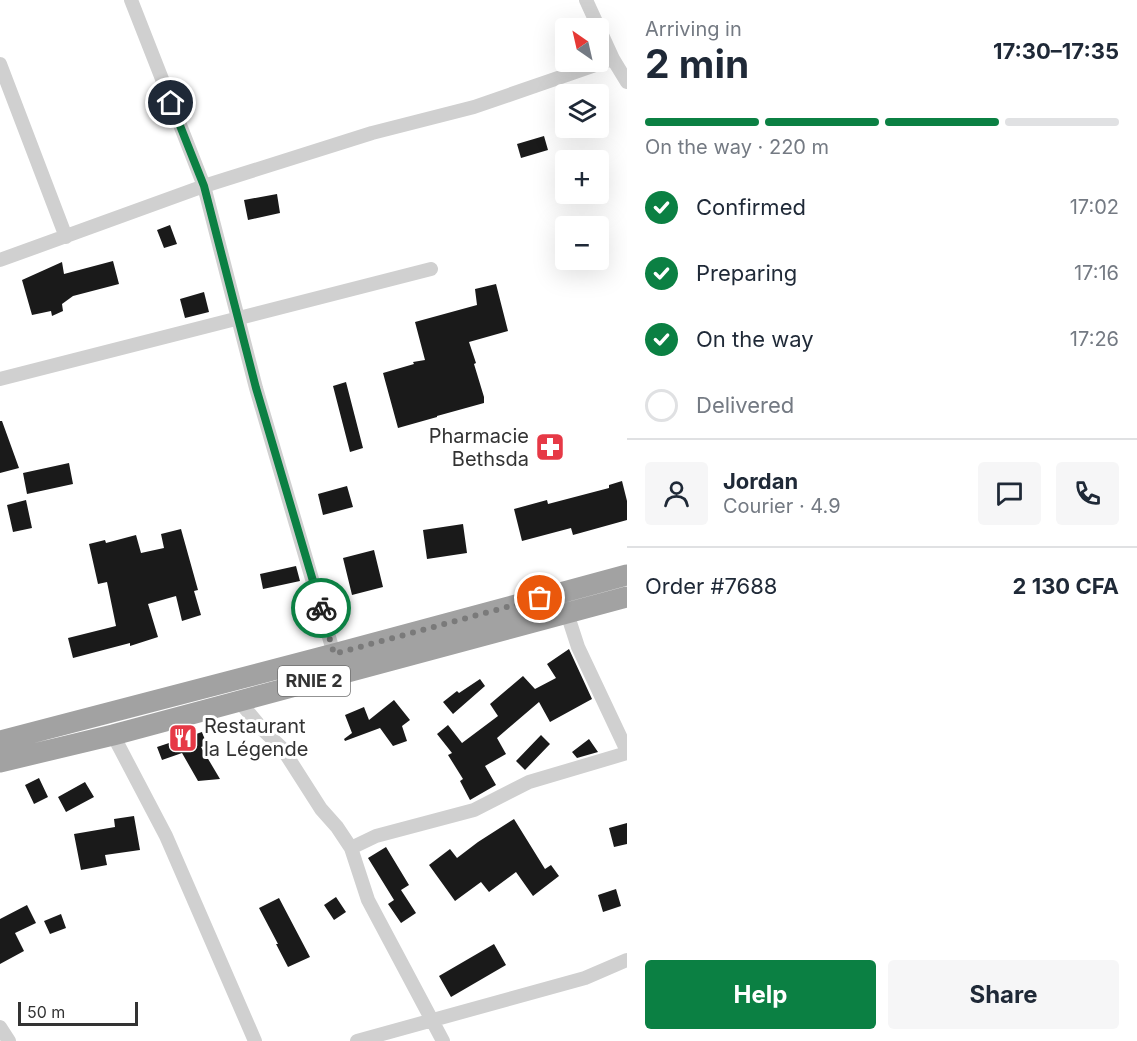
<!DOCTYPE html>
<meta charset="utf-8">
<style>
:root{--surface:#fff;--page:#f6f6f7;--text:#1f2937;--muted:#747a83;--line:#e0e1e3;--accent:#0b8043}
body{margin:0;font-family:Inter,sans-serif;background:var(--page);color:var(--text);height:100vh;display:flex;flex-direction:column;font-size:22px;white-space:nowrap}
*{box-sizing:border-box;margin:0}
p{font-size:20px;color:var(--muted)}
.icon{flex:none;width:33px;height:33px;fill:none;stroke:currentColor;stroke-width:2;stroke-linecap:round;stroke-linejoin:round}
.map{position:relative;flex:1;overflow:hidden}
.side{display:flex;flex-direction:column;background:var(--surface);width:510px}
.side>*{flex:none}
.needle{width:39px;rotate:326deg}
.tools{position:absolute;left:555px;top:18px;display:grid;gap:12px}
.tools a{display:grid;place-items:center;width:54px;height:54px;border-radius:6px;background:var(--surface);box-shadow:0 6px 24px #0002;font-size:30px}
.scale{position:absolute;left:18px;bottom:15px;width:120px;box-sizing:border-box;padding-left:6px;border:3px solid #333;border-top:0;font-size:16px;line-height:21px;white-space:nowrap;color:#333;-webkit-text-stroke:4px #fff;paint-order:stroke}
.pin{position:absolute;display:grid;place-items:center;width:51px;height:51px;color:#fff;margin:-26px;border:3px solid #fff;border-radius:50%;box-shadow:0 2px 6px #0007}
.courier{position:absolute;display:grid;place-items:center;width:60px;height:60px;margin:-30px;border:4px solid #0b8043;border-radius:50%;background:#fff;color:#222;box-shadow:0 2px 8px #0007}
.summary em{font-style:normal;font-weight:700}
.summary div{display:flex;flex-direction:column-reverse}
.summary{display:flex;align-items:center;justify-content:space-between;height:102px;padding:0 18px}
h1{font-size:39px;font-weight:700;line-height:45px}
.bar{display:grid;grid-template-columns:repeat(4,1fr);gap:9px 6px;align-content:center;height:72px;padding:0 18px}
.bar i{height:8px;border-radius:4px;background:var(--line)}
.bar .active{background:var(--accent)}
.bar p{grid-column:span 4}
.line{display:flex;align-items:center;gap:15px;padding:0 18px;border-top:2px solid var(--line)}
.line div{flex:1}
.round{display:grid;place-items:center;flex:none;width:63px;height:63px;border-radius:6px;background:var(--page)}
ol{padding:0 18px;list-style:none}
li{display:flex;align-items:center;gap:18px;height:66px}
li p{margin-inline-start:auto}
li .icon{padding:6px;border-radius:50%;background:var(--accent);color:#fff;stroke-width:4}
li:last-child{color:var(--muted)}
li i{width:33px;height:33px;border:3px solid var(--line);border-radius:50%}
.primary-button{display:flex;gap:12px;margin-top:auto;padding:12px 18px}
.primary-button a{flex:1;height:69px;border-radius:6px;background:var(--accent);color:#fff;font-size:24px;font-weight:700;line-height:69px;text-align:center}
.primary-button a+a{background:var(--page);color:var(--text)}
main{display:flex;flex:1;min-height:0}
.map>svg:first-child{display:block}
.building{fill:#1a1a1a}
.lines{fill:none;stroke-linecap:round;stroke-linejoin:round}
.minor{stroke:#d0d0d0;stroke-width:14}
.trunk{stroke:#a2a2a2;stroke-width:21}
.done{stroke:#7a7a7a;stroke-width:6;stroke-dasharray:0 10.8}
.route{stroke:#0b8043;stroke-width:8}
.labels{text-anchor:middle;stroke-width:6;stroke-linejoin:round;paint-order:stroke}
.shield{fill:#fff;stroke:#707070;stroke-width:1.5}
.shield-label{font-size:18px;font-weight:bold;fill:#333}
.poi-label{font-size:20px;fill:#333;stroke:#fff;text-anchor:end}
</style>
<main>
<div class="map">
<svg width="627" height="1041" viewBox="0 0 627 1041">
<rect width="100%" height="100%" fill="#fff"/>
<path class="building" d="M544,136L548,150L521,158L517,144Z
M277,194L280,213L248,220L244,200Z
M170,225L177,244L164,248L157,230Z
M113,261L119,284L73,296L62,304L63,311L52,316L51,311L32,315L22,280L62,262L64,274Z
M496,284L508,331L469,342L476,363L474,364L484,397V403L437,416V417L398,428L383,373L414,364L413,362L425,360L415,322L477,305L475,289Z
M204,292L209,312L185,318L180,299Z
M346,382L363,448L350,452L333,386Z
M0,421H2L19,468L0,473Z
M69,463L73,484L27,494L23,473Z
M622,481L627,501V520L573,535L571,528L522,541L514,509L547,500L548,504L609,488V485Z
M347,486L353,507L323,515L318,494Z
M26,500L32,528L13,532L7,505Z
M463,524L467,553L427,559L423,530Z
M181,529L198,590L194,591L201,615L182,621L176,596L148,604L158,637L130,646V643L73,658L68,638L116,626L107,582L98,584L89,544L105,540L106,543L136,535L141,553L164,548L161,534Z
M374,550L383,587L352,595L343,558Z
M296,566L300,581L263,589L260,574Z
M569,649L592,699L550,722L539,702L497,738L506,754L485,766L496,785L470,800L460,781L463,779L448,755L452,753L437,734L448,725L462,743L498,716L490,704L523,676L535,689L556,678L547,664Z
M480,679L485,686L453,714L443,702L457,691L459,693Z
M394,700L410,720L402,726L407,741L393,746L380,728L345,741L344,739L352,733L345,715L364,707L369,720Z
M202,732L207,745L201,747L220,779L198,781L182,753L162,760L157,747Z
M541,735L550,744L525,770L516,761Z
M589,739L598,752L577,758L572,752Z
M39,778L48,797L34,804L25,785Z
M85,782L94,797L66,812L58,797Z
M134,816L140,850L105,855L107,865L81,870L74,834L115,827L114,819Z
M514,819L545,869L551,865L559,876L533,896L516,872L489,892L481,882L455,901L429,865L450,849L457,858L478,842Z
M627,823V844L614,847L609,828Z
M386,847L409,885L401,890L416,913L401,923L388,904L394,900L368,858Z
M616,889L621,906L603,912L598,895Z
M336,897L346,912L334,920L324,905Z
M279,898L310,957L288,967L276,944H278L259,908Z
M27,905L36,923L15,933L24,951L0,964V919Z
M61,914L66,928L50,934L44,921Z
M494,944L506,965L451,997L439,976Z"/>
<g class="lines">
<path class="minor" d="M131,0L204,186L256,388L334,654
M586,0L613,59L627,82
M0,64L66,237
M0,260L204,186L372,133L474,107L613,59
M0,379L431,269
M565,607L578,647L627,751
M239,701L264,731L282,748L321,809L337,827L351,848
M113,735L166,836L255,1041
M0,1027L9,1041
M357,1041L585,978L627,960
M443,1041L368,900L351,848L376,836L474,810L529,782L627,753"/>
<path class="trunk" d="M0,741L334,654L627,575
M0,762L113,735L627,597"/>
</g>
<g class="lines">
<path class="done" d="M321,608L334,654L540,598"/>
<path class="route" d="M171,103L204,186L256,388L321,608"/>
</g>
<defs>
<g id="pharmacy-square" transform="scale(1.5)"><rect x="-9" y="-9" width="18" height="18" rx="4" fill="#e63946" stroke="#fff"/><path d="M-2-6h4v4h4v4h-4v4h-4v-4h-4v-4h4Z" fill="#fff"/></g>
<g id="restaurant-square" transform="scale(1.5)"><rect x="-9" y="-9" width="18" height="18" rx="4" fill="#e63946" stroke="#fff"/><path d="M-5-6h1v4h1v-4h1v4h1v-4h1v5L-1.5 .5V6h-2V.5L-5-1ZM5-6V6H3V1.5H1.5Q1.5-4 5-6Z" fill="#fff"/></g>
</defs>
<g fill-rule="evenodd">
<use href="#pharmacy-square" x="550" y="447"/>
<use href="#restaurant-square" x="183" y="738"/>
</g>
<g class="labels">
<rect class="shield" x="278" y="666" width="72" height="30" rx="4.5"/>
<g class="shield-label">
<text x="314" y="687">RNIE 2</text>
</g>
<g class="poi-label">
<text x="529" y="443">Pharmacie<tspan x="529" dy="23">Bethsda</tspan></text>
<text x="204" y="733" text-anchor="start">Restaurant<tspan x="204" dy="23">la Légende</tspan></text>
</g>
</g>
</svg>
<div class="tools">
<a><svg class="needle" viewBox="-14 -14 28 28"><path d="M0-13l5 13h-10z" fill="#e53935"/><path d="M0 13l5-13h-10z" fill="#747a83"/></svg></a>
<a><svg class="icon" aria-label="layers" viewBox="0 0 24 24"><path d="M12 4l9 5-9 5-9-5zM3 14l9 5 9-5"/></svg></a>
<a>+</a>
<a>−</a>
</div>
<div class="scale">50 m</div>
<div class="pin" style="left:540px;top:598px;background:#ea580c"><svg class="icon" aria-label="bag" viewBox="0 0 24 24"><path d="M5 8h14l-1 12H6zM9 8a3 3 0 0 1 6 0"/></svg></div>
<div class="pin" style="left:171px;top:103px;background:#1f2937"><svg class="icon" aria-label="home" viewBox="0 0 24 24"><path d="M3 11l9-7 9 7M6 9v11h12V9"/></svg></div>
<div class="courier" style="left:321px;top:608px"><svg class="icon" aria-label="bike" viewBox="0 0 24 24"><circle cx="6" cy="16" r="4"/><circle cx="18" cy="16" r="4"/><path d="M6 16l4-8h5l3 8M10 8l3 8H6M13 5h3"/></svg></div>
</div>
<section class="side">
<div class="summary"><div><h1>2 min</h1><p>Arriving in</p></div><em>17:30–17:35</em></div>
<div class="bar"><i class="active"></i><i class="active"></i><i class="active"></i><i></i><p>On the way · 220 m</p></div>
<ol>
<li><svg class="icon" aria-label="check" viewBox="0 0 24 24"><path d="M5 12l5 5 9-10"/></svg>Confirmed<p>17:02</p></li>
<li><svg class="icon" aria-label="check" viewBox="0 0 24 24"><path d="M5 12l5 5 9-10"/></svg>Preparing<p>17:16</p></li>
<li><svg class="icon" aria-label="check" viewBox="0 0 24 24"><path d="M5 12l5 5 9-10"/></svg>On the way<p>17:26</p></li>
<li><i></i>Delivered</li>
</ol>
<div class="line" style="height:108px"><a class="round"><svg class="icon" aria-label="person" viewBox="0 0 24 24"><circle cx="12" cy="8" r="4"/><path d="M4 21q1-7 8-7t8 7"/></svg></a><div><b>Jordan</b><p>Courier · 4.9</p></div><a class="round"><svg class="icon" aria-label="chat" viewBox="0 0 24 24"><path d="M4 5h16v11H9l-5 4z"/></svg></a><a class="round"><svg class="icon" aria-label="phone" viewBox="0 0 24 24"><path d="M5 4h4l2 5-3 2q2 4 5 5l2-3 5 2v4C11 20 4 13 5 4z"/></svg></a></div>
<div class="line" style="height:78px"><div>Order #7688</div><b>2 130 CFA</b></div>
<div class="primary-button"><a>Help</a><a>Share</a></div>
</section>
</main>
